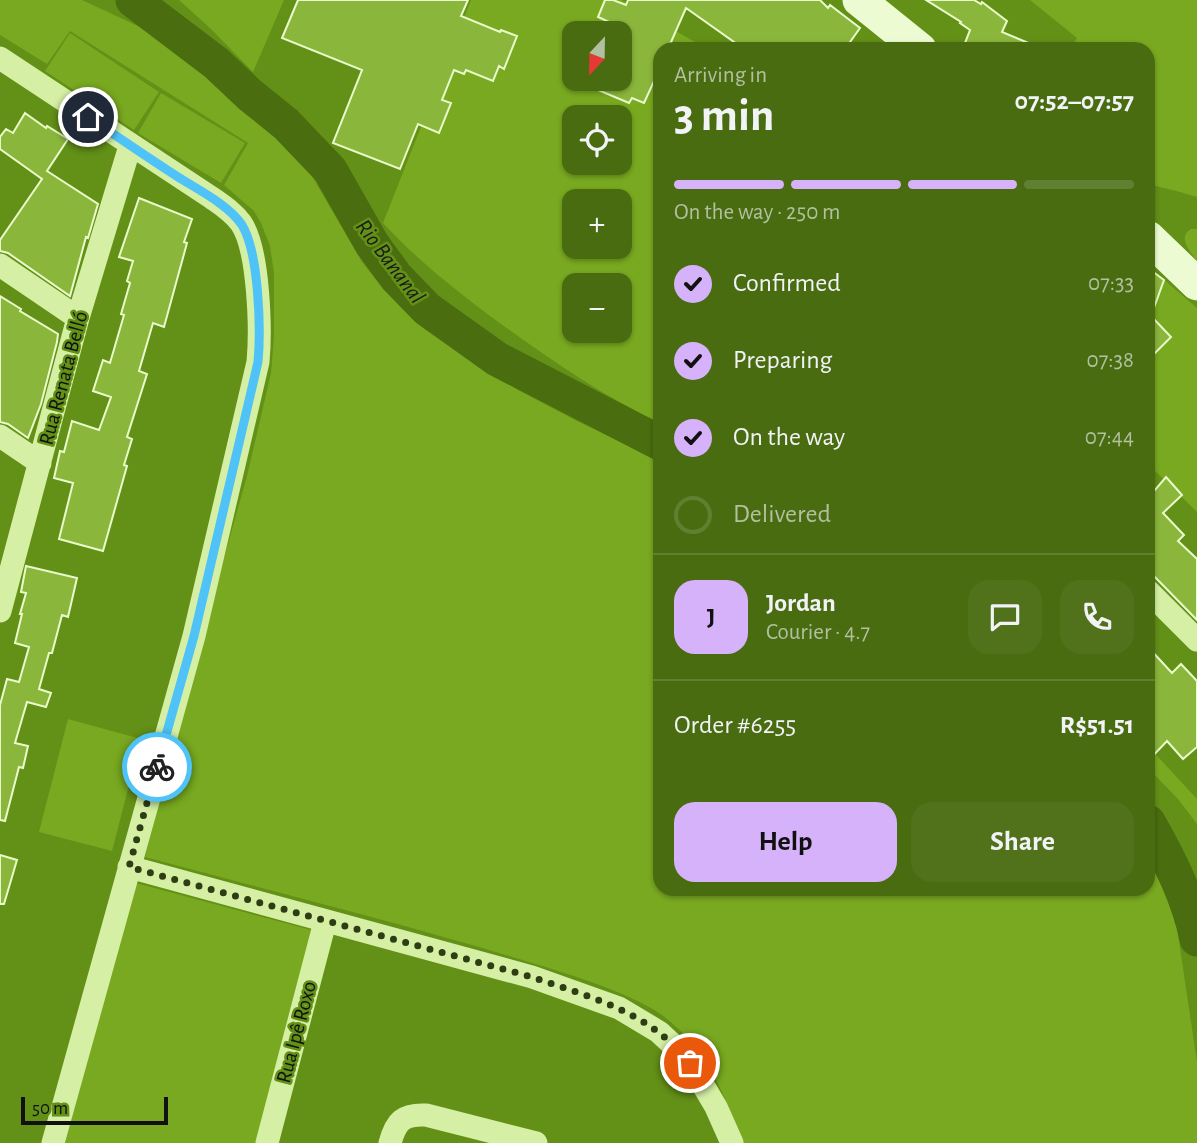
<!DOCTYPE html>
<meta charset="utf-8">
<style>
:root{--surface:#4a6c11;--page:#51711a;--text:#f1f3f6;--muted:#b2c09f;--line:#617f31;--accent:#d6b2fa}
body{margin:0;font-family:"Alegreya Sans",sans-serif;background:var(--page);color:var(--text);height:100vh;display:flex;flex-direction:column;font-size:26px;white-space:nowrap}
*{box-sizing:border-box;margin:0}
p{font-size:23px;color:var(--muted)}
.icon{flex:none;width:38px;height:38px;fill:none;stroke:currentColor;stroke-width:2;stroke-linecap:round;stroke-linejoin:round}
.map{position:relative;flex:1;overflow:hidden}
.panel{position:absolute;left:653px;top:42px;width:502px;height:854px;display:flex;flex-direction:column;background:var(--surface);border-radius:21px;box-shadow:0 2px 5px #0004}
.panel>*{flex:none}
.needle{width:46px;rotate:202deg}
.tools{position:absolute;left:562px;top:21px;display:grid;gap:14px}
.tools a{display:grid;place-items:center;width:70px;height:70px;border-radius:14px;background:var(--surface);box-shadow:0 2px 5px #0004;font-size:35px}
.scale{position:absolute;left:21px;bottom:18px;width:147px;box-sizing:border-box;padding-left:7px;border:4px solid #111;border-top:0;font-size:19px;line-height:24px;white-space:nowrap;color:#111;-webkit-text-stroke:5px #639017;paint-order:stroke}
.pin{position:absolute;display:grid;place-items:center;width:60px;height:60px;color:#fff;margin:-30px;border:4px solid #fff;border-radius:50%;box-shadow:0 2px 7px #0007}
.courier{position:absolute;display:grid;place-items:center;width:70px;height:70px;margin:-35px;border:5px solid #4fc3f7;border-radius:50%;background:#fff;color:#222;box-shadow:0 2px 9px #0007}
.head em{font-style:normal;font-weight:700}
.head div{display:flex;flex-direction:column-reverse}
.head{display:flex;align-items:center;justify-content:space-between;height:119px;padding:0 21px}
h1{font-size:46px;font-weight:700;line-height:52px}
.bar{display:grid;grid-template-columns:repeat(4,1fr);gap:10px 7px;align-content:center;height:84px;padding:0 21px}
.bar i{height:9px;border-radius:5px;background:var(--line)}
.bar .selected{background:var(--accent)}
.bar p{grid-column:span 4}
.line{display:flex;align-items:center;gap:18px;padding:0 21px;border-top:2px solid var(--line)}
.line div{flex:1}
.round{display:grid;place-items:center;flex:none;width:74px;height:74px;border-radius:21px;background:var(--page)}
ol{padding:0 21px;list-style:none}
li{display:flex;align-items:center;gap:21px;height:77px}
li p{margin-inline-start:auto}
li .icon{padding:7px;border-radius:50%;background:var(--accent);color:#111;stroke-width:4}
li:last-child{color:var(--muted)}
li i{width:38px;height:38px;border:4px solid var(--line);border-radius:50%}
.action{display:flex;gap:14px;margin-top:auto;padding:14px 21px}
.action a{flex:1;height:80px;border-radius:21px;background:var(--accent);color:#111;font-size:28px;font-weight:700;line-height:80px;text-align:center}
.action a+a{background:var(--page);color:var(--text)}
.map>svg:first-child{display:block}
.green{fill:#78a920;fill-rule:evenodd}
.lines{fill:none;stroke-linecap:round;stroke-linejoin:round}
.river{stroke:#496d0f;stroke-width:35}
.building{fill:#8ab63c;stroke:#eafbcb;stroke-width:2}
.minor{stroke:#d5f0a4;stroke-width:23}
.secondary{stroke:#ecfbd2;stroke-width:33}
.done{stroke:#2e3d13;stroke-width:7;stroke-dasharray:0 12.6}
.route{stroke:#4fc3f7;stroke-width:9}
.labels{text-anchor:middle;stroke-width:5;stroke-linejoin:round;paint-order:stroke}
.street-label{font-size:21px;fill:#111;stroke:#639017}
.water-label{font-size:23px;font-style:italic;fill:#1b1c19;stroke:#639017}
</style>
<div class="map">
<svg width="1197" height="1143" viewBox="0 0 1197 1143">
<rect width="100%" height="100%" fill="#639017"/>
<path class="green" d="M0,0H82L140,27L173,47L238,93L289,144L309,171L362,262L377,281L426,330L518,390L577,421L660,461V889H1148V854L1165,893L1177,928L1197,1062V1143H742C724,1092 707,1049 662,1015C646,1004 627,996 610,989C574,975 536,964 499,953C382,918 263,889 145,857L206,622L247,476L271,373L274,337V273L270,246L261,223L254,211L224,185L248,143L70,31L47,64L0,35Z
M179,0H284L253,72L211,29Z
M471,0H622L707,49H660V423C603,396 552,361 501,324C459,293 418,261 383,223ZM574,33H620V79H574ZM574,117H620V163H574ZM574,201H620V247H574ZM574,285H620V331H574Z
M1030,0H1197V197L1180,192L1148,184V49H1070L1077,38Z
M70,33L159,92L134,130L45,71Z
M161,93L245,143L221,183L138,133Z
M1191,229H1197V261C1190,252 1177,237 1191,229Z
M1148,266L1197,308V512L1148,464Z
M68,719L141,739L112,851L39,832Z
M1148,746L1197,799V824L1178,799L1148,768Z
M136,883L315,931L261,1143H65Z"/>
<g class="lines">
<path class="river" d="M133,0L216,63L250,95L286,124L330,170L372,244L396,277L427,309L497,359L660,443
M1148,822C1169,859 1189,898 1197,939"/>
</g>
<path class="building" d="M298,0H468L461,16L500,32L501,30L517,36L504,69L499,66L493,81L466,70L464,74L454,70L442,100L451,103L439,133L418,124L400,169L333,143L362,70L282,38Z
M605,0H613L626,5L628,0H820L828,8L830,5L860,28L845,49H744L686,8L668,49H660V68L644,103L632,98L629,103L572,79H620V27L598,17Z
M926,0H974L981,4L982,2L1007,21L1002,32L1043,49H973L965,43L970,30L960,23L961,22Z
M25,113L46,128L47,126L68,139L47,171L98,204L88,238L86,237L70,296L8,253L0,251V240L42,179L0,149V137L6,129L13,133Z
M139,198L192,219L184,242L187,243L164,327L153,323L139,371L147,374L127,437L132,439L124,465L127,466L103,551L59,539L73,483L54,478L60,451L64,452L72,421L99,430L111,397L93,391L103,360L110,363L124,315L121,314L130,283L127,281L133,261L119,257Z
M1148,268L1164,280L1151,316L1171,337L1148,360Z
M0,296L21,309L20,311L58,334L57,342L41,404L28,438L8,424L0,422Z
M1166,477L1182,495L1163,513L1184,535L1178,541L1197,559V620L1148,570V498Z
M26,566L77,578L68,617L62,615L52,653H49L39,689L51,693L46,707L27,702L15,743L28,746L23,768L19,767L5,821L0,820V705L7,679L19,682L29,647L15,643L22,614H20L26,593L21,592Z
M1148,647L1172,673L1181,664L1197,681V747L1183,759L1167,741L1148,761Z
M0,855L17,860L4,904H0Z"/>
<g class="lines">
<path class="minor" d="M0,58L212,198C222,205 233,212 241,223C259,249 261,330 258,362L194,636L53,1143
M0,265L78,318
M0,436L40,463
M1148,591L1197,640
M0,611L78,318L130,146
M129,867L532,977L619,1008L659,1032L674,1046L690,1063L716,1107L732,1143
M267,1143L325,922
M390,1143C396,1121 403,1114 426,1115L536,1143"/>
<path class="secondary" d="M859,0L920,49
M1148,237L1197,284"/>
</g>
<g class="lines">
<path class="done" d="M157,767L129,867L532,977C575,992 621,1004 658,1032C670,1041 680,1052 690,1063"/>
<path class="route" d="M88,117C118,137 147,157 178,177C197,189 229,205 242,225C259,253 261,329 258,362L194,636L157,767"/>
</g>
<g class="labels">
<g class="street-label">
<text transform="translate(63 378) rotate(-75)" y="7">Rua Renata Belló</text>
<text transform="translate(296 1032) rotate(-75)" y="7">Rua Ipê Roxo</text>
</g>
<g class="water-label">
<text transform="translate(391 261) rotate(53)" y="8">Rio Bananal</text>
</g>
</g>
</svg>
<div class="tools">
<a><svg class="needle" viewBox="-14 -14 28 28"><path d="M0-13l5 13h-10z" fill="#e53935"/><path d="M0 13l5-13h-10z" fill="#b2c09f"/></svg></a>
<a><svg class="icon" aria-label="locate" viewBox="0 0 24 24"><circle cx="12" cy="12" r="6"/><path d="M12 2v4M12 18v4M2 12h4M18 12h4"/></svg></a>
<a>+</a>
<a>−</a>
</div>
<div class="scale">50 m</div>
<div class="pin" style="left:690px;top:1063px;background:#ea580c"><svg class="icon" aria-label="bag" viewBox="0 0 24 24"><path d="M5 8h14l-1 12H6zM9 8a3 3 0 0 1 6 0"/></svg></div>
<div class="pin" style="left:88px;top:117px;background:#1f2937"><svg class="icon" aria-label="home" viewBox="0 0 24 24"><path d="M3 11l9-7 9 7M6 9v11h12V9"/></svg></div>
<div class="courier" style="left:157px;top:767px"><svg class="icon" aria-label="bike" viewBox="0 0 24 24"><circle cx="6" cy="16" r="4"/><circle cx="18" cy="16" r="4"/><path d="M6 16l4-8h5l3 8M10 8l3 8H6M13 5h3"/></svg></div>
<section class="panel">
<div class="head"><div><h1>3 min</h1><p>Arriving in</p></div><em>07:52–07:57</em></div>
<div class="bar"><i class="selected"></i><i class="selected"></i><i class="selected"></i><i></i><p>On the way · 250 m</p></div>
<ol>
<li><svg class="icon" aria-label="check" viewBox="0 0 24 24"><path d="M5 12l5 5 9-10"/></svg>Confirmed<p>07:33</p></li>
<li><svg class="icon" aria-label="check" viewBox="0 0 24 24"><path d="M5 12l5 5 9-10"/></svg>Preparing<p>07:38</p></li>
<li><svg class="icon" aria-label="check" viewBox="0 0 24 24"><path d="M5 12l5 5 9-10"/></svg>On the way<p>07:44</p></li>
<li><i></i>Delivered</li>
</ol>
<div class="line" style="height:126px"><b class="round" style="background:var(--accent);color:#111">J</b><div><b>Jordan</b><p>Courier · 4.7</p></div><a class="round"><svg class="icon" aria-label="chat" viewBox="0 0 24 24"><path d="M4 5h16v11H9l-5 4z"/></svg></a><a class="round"><svg class="icon" aria-label="phone" viewBox="0 0 24 24"><path d="M5 4h4l2 5-3 2q2 4 5 5l2-3 5 2v4C11 20 4 13 5 4z"/></svg></a></div>
<div class="line" style="height:91px"><div>Order #6255</div><b>R$51.51</b></div>
<div class="action"><a>Help</a><a>Share</a></div>
</section>
</div>
